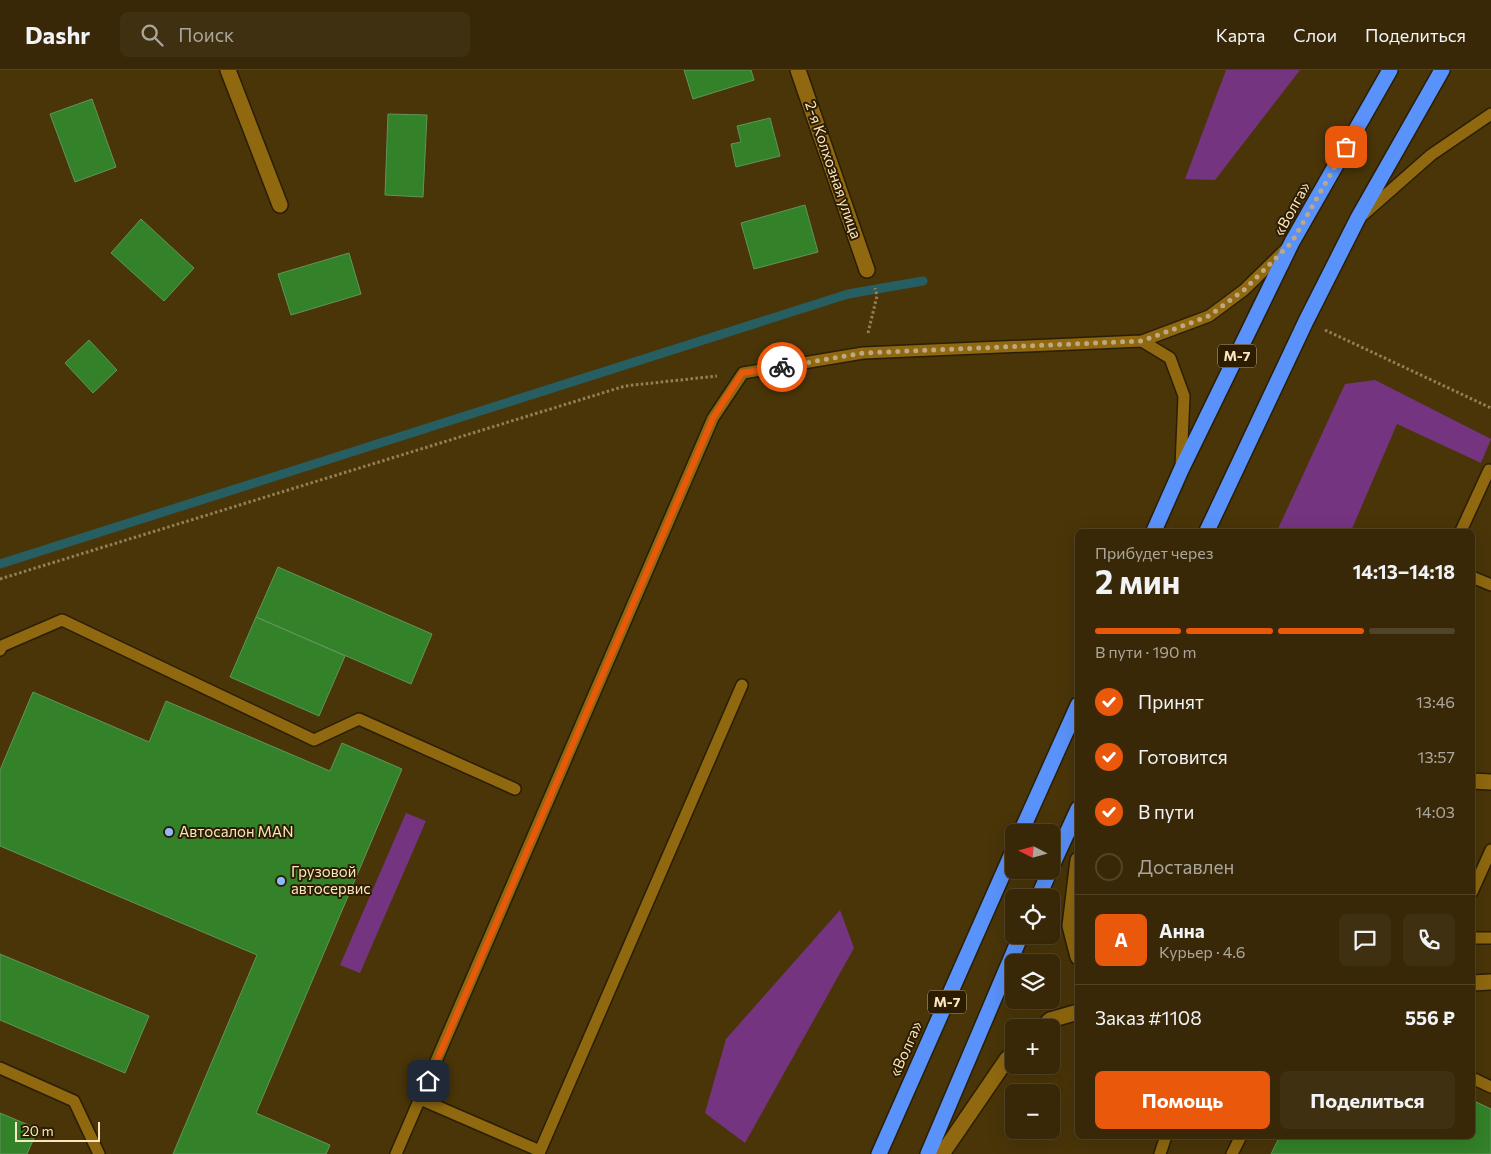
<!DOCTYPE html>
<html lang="ru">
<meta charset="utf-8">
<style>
:root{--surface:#382807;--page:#3f3011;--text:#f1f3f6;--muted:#aba69b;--line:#524428;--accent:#ea580c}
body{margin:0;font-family:Commissioner,sans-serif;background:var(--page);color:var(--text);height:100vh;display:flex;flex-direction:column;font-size:19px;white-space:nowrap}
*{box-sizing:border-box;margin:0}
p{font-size:16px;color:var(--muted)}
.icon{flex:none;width:28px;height:28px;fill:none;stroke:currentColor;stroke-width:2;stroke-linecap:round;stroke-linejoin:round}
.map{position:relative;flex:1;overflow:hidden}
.side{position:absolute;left:1075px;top:459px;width:400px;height:610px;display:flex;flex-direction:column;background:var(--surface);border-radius:8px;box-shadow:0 5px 20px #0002,0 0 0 1px var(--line)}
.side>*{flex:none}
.needle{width:32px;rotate:276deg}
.controls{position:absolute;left:1005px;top:754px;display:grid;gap:10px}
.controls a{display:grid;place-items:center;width:55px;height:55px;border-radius:8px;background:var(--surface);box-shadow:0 5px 20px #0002,0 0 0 1px var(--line);font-size:25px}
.scale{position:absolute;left:15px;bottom:12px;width:85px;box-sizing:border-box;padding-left:5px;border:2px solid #fbe6c1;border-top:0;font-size:14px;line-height:18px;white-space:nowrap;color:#fbe6c1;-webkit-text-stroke:4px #2d1d00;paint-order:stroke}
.pin{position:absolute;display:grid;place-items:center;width:42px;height:42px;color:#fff;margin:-21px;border-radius:10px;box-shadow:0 2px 8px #0006}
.courier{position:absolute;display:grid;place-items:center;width:50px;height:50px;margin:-25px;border:4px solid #ea580c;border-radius:50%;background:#fff;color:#222;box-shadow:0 1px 6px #0007}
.summary em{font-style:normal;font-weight:700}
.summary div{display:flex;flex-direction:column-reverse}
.summary{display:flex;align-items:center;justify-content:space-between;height:85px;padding:0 20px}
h1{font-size:32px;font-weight:700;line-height:38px}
.bar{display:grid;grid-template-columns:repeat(4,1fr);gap:8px 5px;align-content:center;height:60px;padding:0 20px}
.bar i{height:6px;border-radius:4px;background:var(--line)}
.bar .on{background:var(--accent)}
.bar p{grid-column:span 4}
.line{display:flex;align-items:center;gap:12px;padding:0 20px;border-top:1px solid var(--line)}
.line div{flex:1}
.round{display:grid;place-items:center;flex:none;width:52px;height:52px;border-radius:8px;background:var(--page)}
ol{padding:0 20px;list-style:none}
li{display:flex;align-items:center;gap:15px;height:55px}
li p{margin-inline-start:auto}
li .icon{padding:5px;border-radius:50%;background:var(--accent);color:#fff;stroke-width:4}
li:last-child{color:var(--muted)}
li i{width:28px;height:28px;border:2px solid var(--line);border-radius:50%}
.primary-button{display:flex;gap:10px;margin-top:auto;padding:10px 20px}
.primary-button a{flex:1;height:58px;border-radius:8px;background:var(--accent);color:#fff;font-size:20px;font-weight:700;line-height:58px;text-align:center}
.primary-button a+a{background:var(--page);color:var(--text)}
header{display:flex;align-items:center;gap:30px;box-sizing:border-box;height:70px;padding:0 25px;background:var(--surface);border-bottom:1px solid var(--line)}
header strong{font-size:24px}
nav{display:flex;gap:28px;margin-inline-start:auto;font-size:18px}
.search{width:350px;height:45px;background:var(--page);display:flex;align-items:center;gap:12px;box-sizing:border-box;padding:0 18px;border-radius:8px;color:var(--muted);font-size:19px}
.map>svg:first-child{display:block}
.green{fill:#74347f}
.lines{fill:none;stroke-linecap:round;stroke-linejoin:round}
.stream{stroke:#275e62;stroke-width:9}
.building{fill:#338128;stroke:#609658}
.lane-casing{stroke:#2a1e05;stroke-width:14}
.street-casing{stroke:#2a1e05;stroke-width:18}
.highway-casing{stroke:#2a1e05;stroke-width:18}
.path{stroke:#947f56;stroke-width:3;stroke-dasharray:2.5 2.5;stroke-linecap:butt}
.lane{stroke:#8f680f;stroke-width:11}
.street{stroke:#8f680f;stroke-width:15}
.highway{stroke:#5992fa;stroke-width:15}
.done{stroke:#bda881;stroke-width:5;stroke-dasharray:0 9}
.route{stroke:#ea580c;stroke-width:6}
.poi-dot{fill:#90b8fd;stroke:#2d1d00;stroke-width:2}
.labels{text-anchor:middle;stroke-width:4;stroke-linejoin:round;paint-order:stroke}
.shield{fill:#2d1d00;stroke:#bdaa87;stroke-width:1}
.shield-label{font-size:14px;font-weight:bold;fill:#fbe6c1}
.street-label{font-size:15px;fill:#fbe6c1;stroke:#2d1d00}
.poi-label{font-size:15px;fill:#fbe6c1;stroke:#2d1d00;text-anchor:start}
</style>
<header>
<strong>Dashr</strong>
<div class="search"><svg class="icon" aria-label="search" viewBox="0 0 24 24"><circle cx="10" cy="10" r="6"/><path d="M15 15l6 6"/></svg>Поиск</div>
<nav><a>Карта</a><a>Слои</a><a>Поделиться</a></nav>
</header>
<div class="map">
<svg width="1491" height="1084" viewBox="0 0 1491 1084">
<rect width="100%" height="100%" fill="#4a3509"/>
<path class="green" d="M1226,0H1300L1215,110L1185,109Z
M1375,310L1491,369L1481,393L1397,354L1351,461H1277L1345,314Z
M406,743L426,751L360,903L340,895Z
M840,840L854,878L745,1073L705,1043L726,969Z"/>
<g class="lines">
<path class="stream" d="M0,494L848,224L923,211"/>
</g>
<path class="building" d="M684,0H751L754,10L693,29Z
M92,29L116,97L75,112L50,44Z
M388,44L427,45L423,127L385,125Z
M770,48L780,86L736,97L731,74L741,72L737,56Z
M805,135L818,182L754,199L741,153Z
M141,149L194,198L164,231L111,183Z
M349,183L361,224L291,245L278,204Z
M89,270L117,300L93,323L65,293Z
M278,497L432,564L411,614L256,547Z
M256,547L345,586L319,646L230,607Z
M33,622L149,672L166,631L330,701L342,673L402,699L256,1043L330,1075L326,1084H173L257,885L0,776V700Z
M0,884L149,946L125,1003L0,950Z
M1472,1030L1491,1039V1084H1271L1280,1066H1472Z
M0,1043L38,1059L27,1084H0Z"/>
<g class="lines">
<g class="lane-casing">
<path id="lane" d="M1364,144L1431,85L1491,44
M1181,396L1184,326L1170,288L1142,271L1209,246L1244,220L1286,179
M1461,461L1489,400L1491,401
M1472,507L1491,515
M0,580L2,576L62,550L314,670L359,649L515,719
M1472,822L1491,780
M1472,868H1491
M0,998L74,1031L99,1084
M1472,1008L1491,1017
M420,1029L540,1081L742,615
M396,1084L713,348L743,303L863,283L1142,271
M1160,1084L1166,1066
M1232,1084L1241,1066"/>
</g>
<g class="street-casing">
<path id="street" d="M228,0L280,135
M798,0L867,200
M1472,711L1491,712
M1078,790L1070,856L1078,887
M1472,913L1491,912
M1042,958L1050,950L1078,942
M942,1084L1007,989L1014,983"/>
</g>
<g class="highway-casing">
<path id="highway" d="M1154,461L1181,400L1292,172L1390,0
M1207,461L1306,251L1358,148L1442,0
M1021,762L1078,635
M1051,798L1078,739
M1038,828L1050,800
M879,1084L1014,779
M928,1084L1021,865"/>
</g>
<path class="path" d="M1325,260L1491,338
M868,263L877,226L875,218
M0,509L625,316L717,306"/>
<use href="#lane" class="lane"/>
<use href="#street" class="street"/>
<use href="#highway" class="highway"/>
</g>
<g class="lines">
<path class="done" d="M782,297L863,283L1142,271L1209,246L1244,220L1292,172L1346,77"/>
<path class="route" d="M428,1011L713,348L742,303L782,297"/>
</g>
<g class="poi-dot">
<circle cx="169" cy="762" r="5"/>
<circle cx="281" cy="811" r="5"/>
</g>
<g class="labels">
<g class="shield">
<rect x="1218" y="274.5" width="38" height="23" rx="4"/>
<rect x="928" y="920.5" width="38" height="23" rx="4"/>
</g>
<g class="shield-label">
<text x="1237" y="291">М-7</text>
<text x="947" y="937">М-7</text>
</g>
<g class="street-label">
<text transform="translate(833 100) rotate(71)" y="5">2-я Колхозная улица</text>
<text transform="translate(1292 139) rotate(-61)" y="5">«Волга»</text>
<text transform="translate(906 979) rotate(-66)" y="5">«Волга»</text>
</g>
<g class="poi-label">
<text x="179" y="767">Автосалон MAN</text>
<text x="291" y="807">Грузовой<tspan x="291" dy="17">автосервис</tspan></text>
</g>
</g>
</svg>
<div class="controls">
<a><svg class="needle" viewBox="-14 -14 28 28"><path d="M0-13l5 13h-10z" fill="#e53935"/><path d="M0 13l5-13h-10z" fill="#aba69b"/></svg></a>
<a><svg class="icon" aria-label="locate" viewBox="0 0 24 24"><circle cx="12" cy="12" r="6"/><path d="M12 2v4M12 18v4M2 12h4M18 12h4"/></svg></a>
<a><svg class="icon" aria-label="layers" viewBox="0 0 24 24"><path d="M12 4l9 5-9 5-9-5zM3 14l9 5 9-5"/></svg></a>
<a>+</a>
<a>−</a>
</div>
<div class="scale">20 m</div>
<div class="pin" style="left:1346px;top:77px;background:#ea580c"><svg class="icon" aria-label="bag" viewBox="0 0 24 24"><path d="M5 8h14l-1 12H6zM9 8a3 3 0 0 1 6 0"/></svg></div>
<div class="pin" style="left:428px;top:1011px;background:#1f2937"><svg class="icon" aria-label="home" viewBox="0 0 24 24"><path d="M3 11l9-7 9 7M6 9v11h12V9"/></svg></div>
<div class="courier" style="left:782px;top:297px"><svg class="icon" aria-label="bike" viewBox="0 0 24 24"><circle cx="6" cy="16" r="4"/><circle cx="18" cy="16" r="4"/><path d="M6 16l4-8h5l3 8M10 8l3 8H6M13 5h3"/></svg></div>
<section class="side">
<div class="summary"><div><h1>2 мин</h1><p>Прибудет через</p></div><em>14:13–14:18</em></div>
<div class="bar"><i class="on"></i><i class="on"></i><i class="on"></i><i></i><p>В пути · 190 m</p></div>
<ol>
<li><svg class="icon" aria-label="check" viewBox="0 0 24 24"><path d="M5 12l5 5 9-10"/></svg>Принят<p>13:46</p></li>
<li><svg class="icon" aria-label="check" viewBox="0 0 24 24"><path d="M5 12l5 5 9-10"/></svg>Готовится<p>13:57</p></li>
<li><svg class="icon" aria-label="check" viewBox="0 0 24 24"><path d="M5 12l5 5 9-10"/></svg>В пути<p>14:03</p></li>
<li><i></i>Доставлен</li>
</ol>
<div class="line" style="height:90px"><b class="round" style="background:var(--accent);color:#fff">А</b><div><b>Анна</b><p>Курьер · 4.6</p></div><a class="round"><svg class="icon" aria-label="chat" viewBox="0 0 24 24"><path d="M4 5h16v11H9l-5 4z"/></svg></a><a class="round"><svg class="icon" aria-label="phone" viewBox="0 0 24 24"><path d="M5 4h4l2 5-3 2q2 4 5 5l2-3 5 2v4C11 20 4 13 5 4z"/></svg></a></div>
<div class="line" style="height:65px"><div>Заказ #1108</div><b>556 ₽</b></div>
<div class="primary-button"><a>Помощь</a><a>Поделиться</a></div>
</section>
</div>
